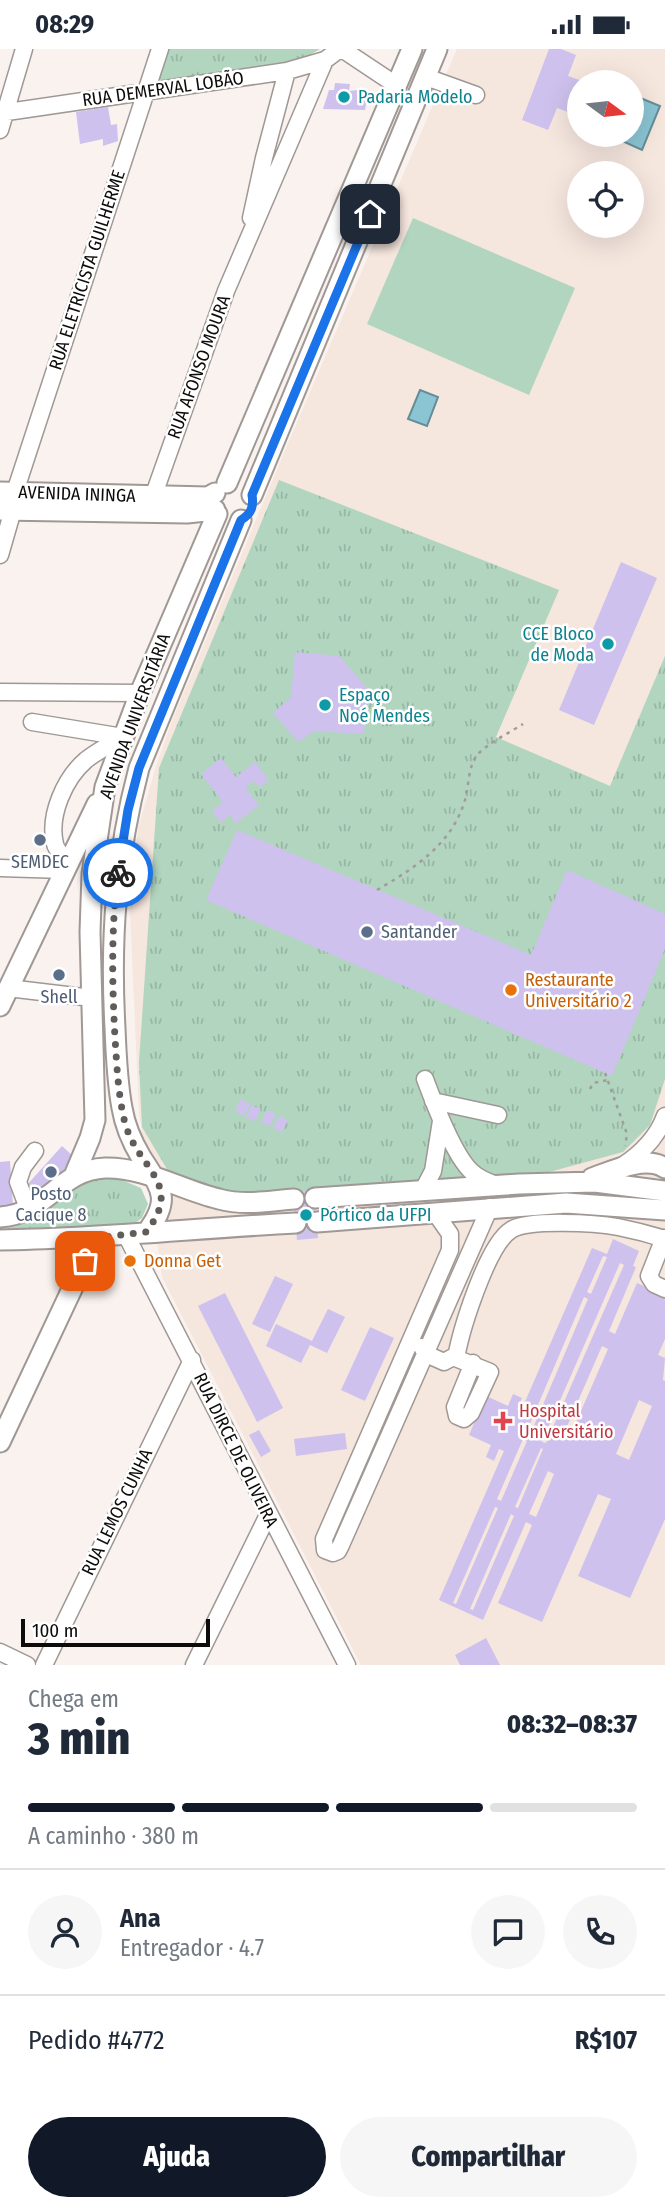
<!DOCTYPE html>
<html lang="pt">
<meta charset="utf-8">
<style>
:root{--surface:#fff;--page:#f6f6f7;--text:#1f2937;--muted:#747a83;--line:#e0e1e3;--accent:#111827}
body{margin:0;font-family:"Fira Sans Condensed",sans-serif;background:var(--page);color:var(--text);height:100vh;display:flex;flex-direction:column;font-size:26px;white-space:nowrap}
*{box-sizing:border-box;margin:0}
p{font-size:23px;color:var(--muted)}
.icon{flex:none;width:38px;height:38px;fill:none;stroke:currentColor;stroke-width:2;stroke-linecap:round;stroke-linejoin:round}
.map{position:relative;height:1616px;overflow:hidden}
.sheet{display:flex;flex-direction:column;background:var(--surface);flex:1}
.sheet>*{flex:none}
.needle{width:46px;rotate:105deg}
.buttons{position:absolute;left:567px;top:21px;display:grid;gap:14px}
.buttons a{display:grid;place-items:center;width:77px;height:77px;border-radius:50%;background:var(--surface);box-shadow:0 7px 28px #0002;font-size:35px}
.scale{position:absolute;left:21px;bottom:18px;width:189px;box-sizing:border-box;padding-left:7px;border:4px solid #0e0c0b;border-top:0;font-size:19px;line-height:24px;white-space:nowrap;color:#0e0c0b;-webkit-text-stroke:5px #fff;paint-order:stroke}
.pin{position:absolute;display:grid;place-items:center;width:60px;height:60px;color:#fff;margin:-30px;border-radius:14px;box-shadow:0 4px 10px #0006}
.courier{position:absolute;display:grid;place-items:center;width:70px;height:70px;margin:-35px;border:5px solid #1a73e8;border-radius:50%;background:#fff;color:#222;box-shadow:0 2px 9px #0007}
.headline em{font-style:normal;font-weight:800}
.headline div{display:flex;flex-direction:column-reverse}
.headline{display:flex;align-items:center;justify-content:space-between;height:119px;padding:0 28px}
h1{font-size:46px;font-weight:800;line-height:52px}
.bar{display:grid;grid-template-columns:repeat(4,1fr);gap:10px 7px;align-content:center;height:84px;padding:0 28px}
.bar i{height:9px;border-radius:5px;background:var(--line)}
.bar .on{background:var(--accent)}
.bar p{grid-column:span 4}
.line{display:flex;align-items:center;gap:18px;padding:0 28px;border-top:2px solid var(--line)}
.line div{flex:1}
.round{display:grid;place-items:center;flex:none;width:74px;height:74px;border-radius:37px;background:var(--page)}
.primary-button{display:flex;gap:14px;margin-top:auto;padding:14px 28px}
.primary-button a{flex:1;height:80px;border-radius:42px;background:var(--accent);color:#fff;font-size:28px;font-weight:800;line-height:80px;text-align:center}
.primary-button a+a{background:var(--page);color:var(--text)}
.status{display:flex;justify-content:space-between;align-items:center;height:49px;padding:0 35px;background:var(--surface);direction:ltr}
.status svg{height:19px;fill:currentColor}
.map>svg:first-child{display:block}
.built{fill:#f5e6de;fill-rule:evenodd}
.park{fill:url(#park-tufts)}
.pitch{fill:#b1d5bf}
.water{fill:#8bc4d3;stroke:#668d97;stroke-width:2}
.building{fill:#cec1ee;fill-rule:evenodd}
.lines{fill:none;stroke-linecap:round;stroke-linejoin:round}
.minor-casing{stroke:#9f9894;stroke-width:19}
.major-casing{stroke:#9f9894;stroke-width:23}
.path{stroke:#a19c99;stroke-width:2.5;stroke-dasharray:3.5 5;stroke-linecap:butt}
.minor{stroke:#fff;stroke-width:16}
.major{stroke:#fff;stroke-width:19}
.done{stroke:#605c5a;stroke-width:7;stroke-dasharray:0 12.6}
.route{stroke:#1a73e8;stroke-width:9}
.culture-dot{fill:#0f9aa8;stroke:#fff;stroke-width:2.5}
.service-dot{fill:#5c6f8a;stroke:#fff;stroke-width:2.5}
.food-dot{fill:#e8710a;stroke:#fff;stroke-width:2.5}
.health-dot{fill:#e0444e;stroke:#fff;stroke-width:2.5}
.labels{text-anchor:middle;stroke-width:5;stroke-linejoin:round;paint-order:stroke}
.street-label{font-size:18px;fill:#0e0c0b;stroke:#fff}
.culture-label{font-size:18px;fill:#0d838f;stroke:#fff;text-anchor:start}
.service-label{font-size:18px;fill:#4e5e75;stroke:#fff}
.food-label{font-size:18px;fill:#c56008;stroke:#fff;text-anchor:start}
.health-label{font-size:18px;fill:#be3a42;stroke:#fff;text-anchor:start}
</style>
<div class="status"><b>08:29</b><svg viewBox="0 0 49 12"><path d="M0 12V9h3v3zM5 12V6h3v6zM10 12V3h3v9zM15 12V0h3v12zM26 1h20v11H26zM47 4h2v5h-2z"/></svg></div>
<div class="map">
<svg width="665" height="1616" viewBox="0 0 665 1616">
<defs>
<pattern id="park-tufts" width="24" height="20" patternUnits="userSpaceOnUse" patternTransform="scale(1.75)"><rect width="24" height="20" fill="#b1d5bf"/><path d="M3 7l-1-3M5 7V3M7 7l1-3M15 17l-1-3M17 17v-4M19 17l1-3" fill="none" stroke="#97b6a3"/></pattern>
</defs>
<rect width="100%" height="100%" fill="#f9f2ee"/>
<path class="built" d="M457,0H665V1616H361L162,1228L139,1063L130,862L138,780L156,717L172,672L283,406ZM579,33H632V86H579ZM579,124H632V177H579Z"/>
<path class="park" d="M165,0H320L286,20L151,41Z
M279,431L559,541L496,688L610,737L665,607V1030L650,1076L623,1103L516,1132L250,1148L171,1127L142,1078L139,1013L159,719Z
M98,1128L117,1129L141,1139L148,1155L142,1169L134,1175L46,1184H0V1172L73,1135Z"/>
<path class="pitch" d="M413,169L575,239L529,346L367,275Z"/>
<path class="water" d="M638,48L660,57L642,101L620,91L622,86H632V63Z
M420,341L438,348L427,377L408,370Z"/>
<path class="building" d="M549,0H561L576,6L568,27L585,33H579V67L557,59L548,81L522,71Z
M335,34L350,35L349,42L358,41L357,47L367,49L365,61L323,60L329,41H334Z
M108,58L111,76L117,75L118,92L103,97V90L80,95L76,63Z
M621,513L657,529L594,676L559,661Z
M295,603L339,607L368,640L364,685L314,682L298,693L273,664L291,648Z
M221,709L236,728L255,713L269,731L260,738L254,732L245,739L259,756L236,774L230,766L221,774L212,762L223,753L201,725Z
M237,781L531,906L567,821L665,865V900L612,1027L206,851Z
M241,1050L250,1055L244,1067L235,1062Z
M251,1056L261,1060L255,1072L246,1068Z
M267,1061L276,1065L270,1077L261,1073Z
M279,1067L288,1071L282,1083L273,1079Z
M62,1097L75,1109L38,1148L26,1137Z
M10,1112L13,1157L0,1158V1113Z
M314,1141L318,1189L297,1191L293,1143Z
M613,1190L639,1202L633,1217L636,1218L609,1282L615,1285L637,1234L665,1246V1290L658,1306L665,1309L663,1331L665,1332V1470L630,1549L578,1527L611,1450L598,1445L542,1573L498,1554L532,1476L526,1473L483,1571L439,1551L504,1402L499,1400L494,1412L486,1408L491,1396L469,1386L486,1347L508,1357L513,1345L522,1349L517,1360L521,1362L592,1199L607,1205ZM603,1207L607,1208L591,1245L587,1243ZM620,1214L624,1216L546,1394L542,1393ZM584,1248L588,1250L530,1386L526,1384ZM602,1297L608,1300L571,1385L565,1382ZM639,1351L652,1357L629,1411L616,1405ZM523,1390L527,1392L501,1452L497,1450ZM541,1399L543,1400L518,1459L515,1458ZM548,1422L554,1425L536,1468L529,1465ZM495,1458L498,1459L456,1555L453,1554ZM511,1465L514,1467L473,1561L470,1560Z
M275,1227L293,1235L270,1283L252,1275Z
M225,1244L283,1359L257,1373L198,1257Z
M328,1260L345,1268L327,1304L310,1296L301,1314L266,1297L276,1275L312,1292Z
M370,1278L394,1289L365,1352L341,1341Z
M259,1381L271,1402L261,1408L249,1386Z
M345,1384L347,1400L296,1407L294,1390Z
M486,1589L500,1616H460L455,1606Z"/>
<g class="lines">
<g class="minor-casing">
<path id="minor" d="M342,0L396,36
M426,28L476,46
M0,64L287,22L325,11
M0,81L24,0
M251,169L264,109L287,22
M15,443L160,0
M153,448L226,242L325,11L340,0
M0,506L13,461
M0,643L140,644
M32,673L123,688
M67,812C63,807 56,801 55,795C48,766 65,729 86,711C97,702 111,695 123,688
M0,819L64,821
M8,939L92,949
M425,1030C434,1054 454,1107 472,1123C479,1130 488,1133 497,1136
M433,1052L498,1066
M622,1117C642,1104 657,1089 665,1067
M422,1143L433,1122L441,1072
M29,1162L18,1133L23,1118L35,1102
M436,1165L450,1185V1201L324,1490L325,1501L333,1504L338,1502L341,1496L490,1158
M126,1186L347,1616
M664,1189L649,1227L654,1235L665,1240
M422,1298L426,1305L444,1313L453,1308L490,1323L471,1364L464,1370L457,1367L455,1358L473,1314
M456,1309C461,1281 487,1196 511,1181C528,1170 596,1174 618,1178C633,1181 649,1185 665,1190
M0,1603L27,1616
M44,1616L192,1311
M194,1616L268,1466"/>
</g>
<g class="major-casing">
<path id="major" d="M227,434L412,0
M0,443L208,448L215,444
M252,446L437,0
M0,461L187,464L215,461
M0,957L97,755
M74,1127L90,1089L95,1071L90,883L92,825L105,738L140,644L217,465
M592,1129C612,1122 646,1106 665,1119
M315,1149L519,1135L595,1133L665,1142
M0,1168C48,1165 58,1121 105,1119C145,1118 181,1141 219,1150C245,1157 268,1152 294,1150
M317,1173L566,1154L665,1161
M147,1183C172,1149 161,1140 141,1108C132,1093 125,1077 122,1059C117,1032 116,1005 115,979C110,889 116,806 139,719L241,471
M0,1191C99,1190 197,1179 296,1174
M0,1393L96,1189"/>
</g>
<path class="path" d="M377,841C415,819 452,795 465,751C469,737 468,716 478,705C490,693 509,684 523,675
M605,1024L627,1085L625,1097
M590,1040L593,1034L608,1031"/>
<use href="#minor" class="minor"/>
<use href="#major" class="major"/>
</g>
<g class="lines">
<path class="done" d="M85,1212L96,1189L146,1183C185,1134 138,1121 125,1074C118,1046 117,1018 115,989C112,934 111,878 118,824"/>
<path class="route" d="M118,824L128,761L139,719L241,471C251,465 254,458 252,446L370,165"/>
</g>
<g class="culture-dot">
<circle cx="344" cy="48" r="7"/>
<circle cx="608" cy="595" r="7"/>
<circle cx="325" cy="656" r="7"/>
<circle cx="306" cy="1166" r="7"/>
</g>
<g class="service-dot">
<circle cx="40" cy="791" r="7"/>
<circle cx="367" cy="883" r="7"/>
<circle cx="59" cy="926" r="7"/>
<circle cx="51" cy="1123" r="7"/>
</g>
<g class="food-dot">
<circle cx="511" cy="941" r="7"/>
<circle cx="130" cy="1212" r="7"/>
</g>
<path class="health-dot" d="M499.5 1361.5h7v7h7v7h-7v7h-7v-7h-7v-7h7z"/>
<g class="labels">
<g class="street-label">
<text transform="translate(163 40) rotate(-8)" y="6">RUA DEMERVAL LOBÃO</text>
<text transform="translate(87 221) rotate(-72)" y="6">RUA ELETRICISTA GUILHERME</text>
<text transform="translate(199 318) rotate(-70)" y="6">RUA AFONSO MOURA</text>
<text transform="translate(77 445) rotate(2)" y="6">AVENIDA ININGA</text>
<text transform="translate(135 667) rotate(-70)" y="6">AVENIDA UNIVERSITÁRIA</text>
<text transform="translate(236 1401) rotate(64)" y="6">RUA DIRCE DE OLIVEIRA</text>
<text transform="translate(117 1463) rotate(-64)" y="6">RUA LEMOS CUNHA</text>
</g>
<g class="culture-label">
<text x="358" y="54">Padaria Modelo</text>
<text x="594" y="591" text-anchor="end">CCE Bloco<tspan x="594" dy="21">de Moda</tspan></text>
<text x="339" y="652">Espaço<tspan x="339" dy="21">Noé Mendes</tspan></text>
<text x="320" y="1172">Pórtico da UFPI</text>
</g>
<g class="service-label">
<text x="40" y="819">SEMDEC</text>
<text x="381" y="889" text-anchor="start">Santander</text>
<text x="59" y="954">Shell</text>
<text x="51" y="1151">Posto<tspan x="51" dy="21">Cacique 8</tspan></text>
</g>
<g class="food-label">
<text x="525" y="937">Restaurante<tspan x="525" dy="21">Universitário 2</tspan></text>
<text x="144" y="1218">Donna Get</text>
</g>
<g class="health-label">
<text x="519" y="1368">Hospital<tspan x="519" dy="21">Universitário</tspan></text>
</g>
</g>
</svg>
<div class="buttons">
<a><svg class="needle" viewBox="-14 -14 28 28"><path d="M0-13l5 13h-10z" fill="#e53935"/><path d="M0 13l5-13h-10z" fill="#747a83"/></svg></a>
<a><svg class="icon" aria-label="locate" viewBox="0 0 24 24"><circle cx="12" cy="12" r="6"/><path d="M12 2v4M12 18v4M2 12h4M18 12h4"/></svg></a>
</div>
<div class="scale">100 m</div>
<div class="pin" style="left:85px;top:1212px;background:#ea580c"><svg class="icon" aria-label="bag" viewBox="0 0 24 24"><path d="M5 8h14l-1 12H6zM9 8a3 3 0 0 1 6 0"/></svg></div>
<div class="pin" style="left:370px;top:165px;background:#1f2937"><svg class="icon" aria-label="home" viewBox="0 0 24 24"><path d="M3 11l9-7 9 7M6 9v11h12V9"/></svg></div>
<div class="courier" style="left:118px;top:824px"><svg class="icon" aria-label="bike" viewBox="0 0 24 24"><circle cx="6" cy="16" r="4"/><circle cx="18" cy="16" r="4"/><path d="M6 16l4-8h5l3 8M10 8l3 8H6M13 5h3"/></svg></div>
</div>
<section class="sheet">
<div class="headline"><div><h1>3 min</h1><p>Chega em</p></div><em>08:32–08:37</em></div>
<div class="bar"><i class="on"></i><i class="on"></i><i class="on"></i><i></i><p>A caminho · 380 m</p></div>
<div class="line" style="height:126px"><a class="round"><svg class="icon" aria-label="person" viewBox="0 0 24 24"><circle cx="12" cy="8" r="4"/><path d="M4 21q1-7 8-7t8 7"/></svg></a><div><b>Ana</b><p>Entregador · 4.7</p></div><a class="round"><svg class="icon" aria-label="chat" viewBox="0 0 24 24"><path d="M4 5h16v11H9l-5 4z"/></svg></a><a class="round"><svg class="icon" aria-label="phone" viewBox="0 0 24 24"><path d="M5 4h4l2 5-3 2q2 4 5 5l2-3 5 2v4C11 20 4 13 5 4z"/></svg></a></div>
<div class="line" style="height:91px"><div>Pedido #4772</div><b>R$107</b></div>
<div class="primary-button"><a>Ajuda</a><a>Compartilhar</a></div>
</section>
